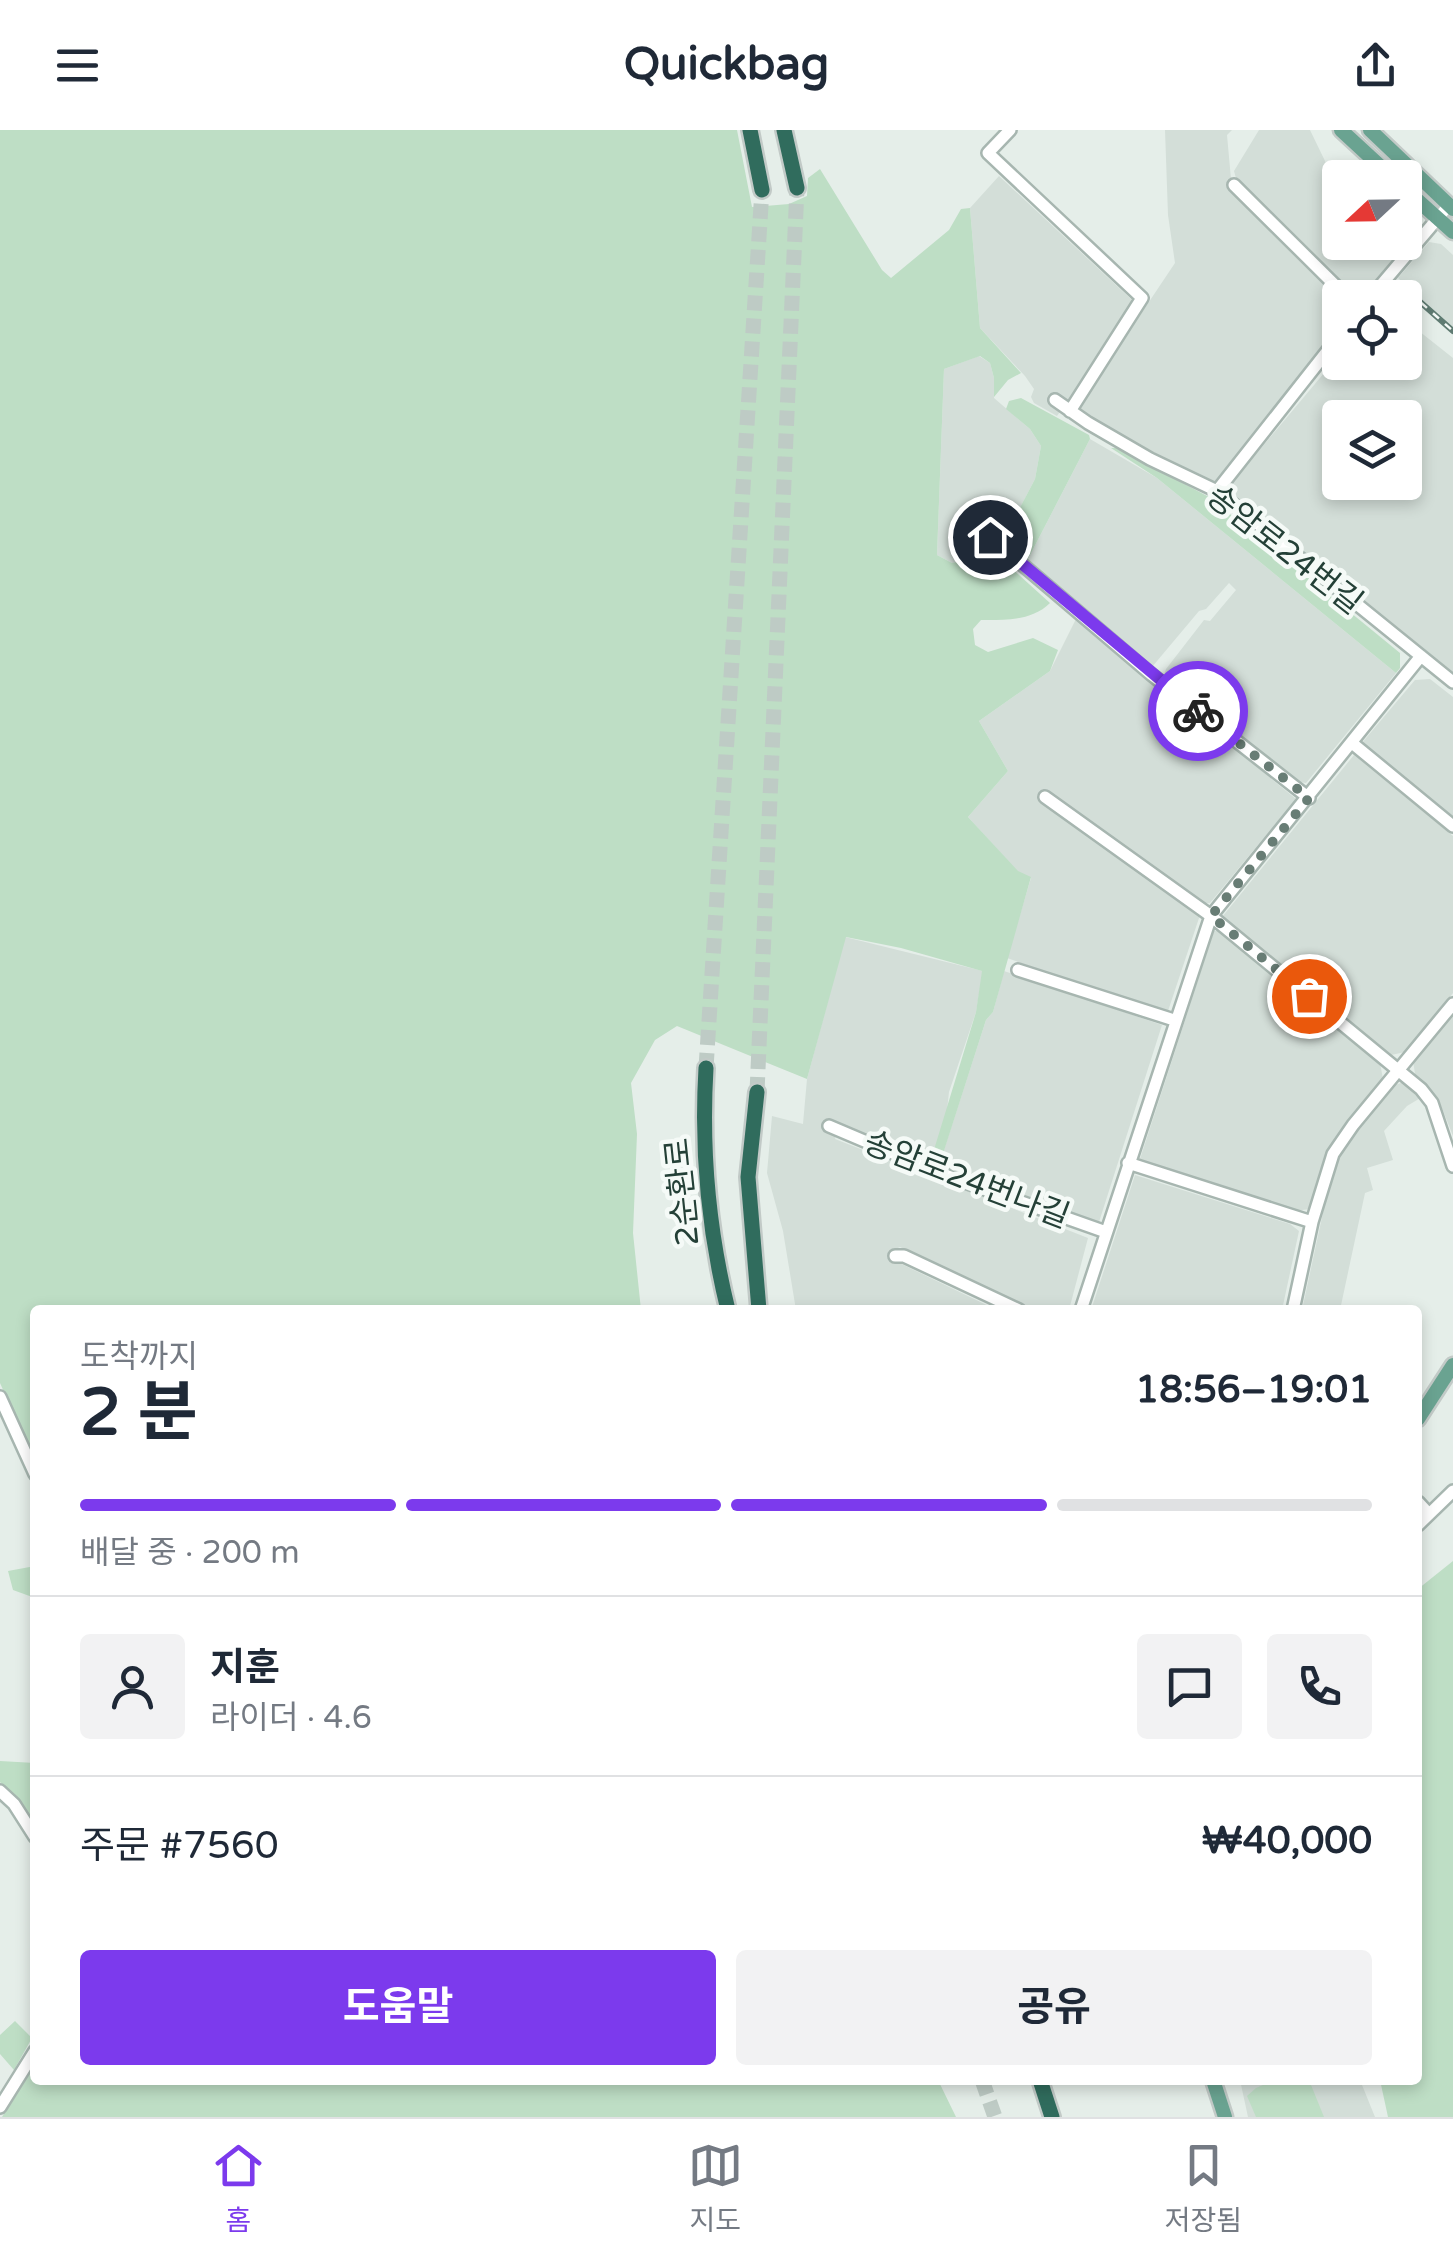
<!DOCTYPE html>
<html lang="ko">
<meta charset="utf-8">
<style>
:root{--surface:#fff;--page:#f2f2f3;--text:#1f2937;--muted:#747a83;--line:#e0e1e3;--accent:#7c3aed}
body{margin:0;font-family:"Varela Round","Noto Sans KR",sans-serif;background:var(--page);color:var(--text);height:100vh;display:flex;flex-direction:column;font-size:38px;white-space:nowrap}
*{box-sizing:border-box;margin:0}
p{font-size:32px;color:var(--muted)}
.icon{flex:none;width:55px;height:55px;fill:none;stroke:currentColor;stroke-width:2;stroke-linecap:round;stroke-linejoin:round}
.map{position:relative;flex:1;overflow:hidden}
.drawer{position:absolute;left:30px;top:1175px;width:1392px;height:780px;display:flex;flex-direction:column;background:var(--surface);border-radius:10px;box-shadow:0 5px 15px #0003}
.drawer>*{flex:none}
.needle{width:65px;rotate:248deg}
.buttons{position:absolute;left:1322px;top:30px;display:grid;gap:20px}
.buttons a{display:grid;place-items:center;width:100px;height:100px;border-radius:10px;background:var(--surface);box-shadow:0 5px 15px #0003;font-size:50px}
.pin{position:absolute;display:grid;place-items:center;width:85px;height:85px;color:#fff;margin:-42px;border:5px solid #fff;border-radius:50%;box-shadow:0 2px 10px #0007}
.courier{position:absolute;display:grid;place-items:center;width:100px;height:100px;margin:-50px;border:8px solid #7c3aed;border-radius:50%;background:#fff;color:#222;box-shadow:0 2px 12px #0007}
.headline em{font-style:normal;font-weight:700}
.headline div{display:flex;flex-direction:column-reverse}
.headline{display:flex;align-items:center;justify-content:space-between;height:170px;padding:0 50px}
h1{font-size:65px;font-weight:700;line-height:75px}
.bar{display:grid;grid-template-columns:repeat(4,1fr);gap:15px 10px;align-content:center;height:120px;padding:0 50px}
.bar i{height:12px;border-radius:8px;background:var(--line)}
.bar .active{background:var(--accent)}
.bar p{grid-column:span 4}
.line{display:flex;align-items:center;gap:25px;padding:0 50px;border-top:2px solid var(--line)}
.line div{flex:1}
.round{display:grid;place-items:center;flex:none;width:105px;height:105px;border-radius:10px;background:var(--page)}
.action{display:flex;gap:20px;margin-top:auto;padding:20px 50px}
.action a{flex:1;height:115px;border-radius:10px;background:var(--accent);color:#fff;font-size:40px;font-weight:700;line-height:115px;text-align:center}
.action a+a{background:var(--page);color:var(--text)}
header{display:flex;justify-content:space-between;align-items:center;height:130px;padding:0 50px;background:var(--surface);font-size:45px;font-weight:700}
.tab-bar{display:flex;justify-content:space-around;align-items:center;height:140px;border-top:2px solid var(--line);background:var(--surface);font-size:28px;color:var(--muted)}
.tab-bar a{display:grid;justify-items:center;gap:5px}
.tab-bar .active{color:var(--accent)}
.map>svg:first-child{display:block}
.built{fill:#d3ded8;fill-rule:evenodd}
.green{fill:#bedec5}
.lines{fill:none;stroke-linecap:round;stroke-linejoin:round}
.highway-tunnel{stroke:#becbc5;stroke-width:15;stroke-dasharray:15 8;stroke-linecap:butt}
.minor-casing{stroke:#a7b6b0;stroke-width:16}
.major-casing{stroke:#c2cac7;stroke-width:19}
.highway-casing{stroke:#c2cac7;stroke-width:20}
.minor{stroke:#fff;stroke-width:11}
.major{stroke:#6aa391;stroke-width:14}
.highway{stroke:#306c5d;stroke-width:15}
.rail-casing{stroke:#5f7b72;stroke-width:6}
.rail{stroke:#f5faf7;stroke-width:2.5;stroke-dasharray:8;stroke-linecap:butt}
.done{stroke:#687d75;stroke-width:10;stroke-dasharray:0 18}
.route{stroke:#7c3aed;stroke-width:12}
.labels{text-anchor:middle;stroke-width:9;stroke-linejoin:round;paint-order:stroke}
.street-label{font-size:32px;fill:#244037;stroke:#f5faf7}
</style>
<header><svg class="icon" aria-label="menu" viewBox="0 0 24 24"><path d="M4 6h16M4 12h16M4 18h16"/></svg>Quickbag<svg class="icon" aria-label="share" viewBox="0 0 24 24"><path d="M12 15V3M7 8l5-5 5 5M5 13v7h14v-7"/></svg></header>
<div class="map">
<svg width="1453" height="1987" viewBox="0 0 1453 1987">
<rect width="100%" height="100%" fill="#e5eee9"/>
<path class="built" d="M1165,0H1232L1227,5L1231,49L1226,55L1340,169V198L1217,352L1198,346L1099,294L1081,280L1080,275L1175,133L1168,85Z
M1259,0H1310L1340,62V112H1405V82L1421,96L1363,164H1356L1345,159L1237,52L1234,41Z
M999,46L1131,169L1133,177L1057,286L1034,273L1031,267L1034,259L1025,246L980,198L970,78Z
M1429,112L1441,114L1453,125V197L1398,148Z
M1405,190L1453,228V542L1231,362V354L1340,224V232H1405ZM1340,288H1405V352H1340Z
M979,226L990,233L994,248V268L1030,299L1041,316L1035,349L996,424L952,433L937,425L944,239Z
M1090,309L1157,348L1396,543L1306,653L1294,651L1164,546L1166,539L1204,490L1210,491L1236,460L1229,453L1206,479L1199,481L1152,537L1027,431Z
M1076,489L1296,669L1210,773L1201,774L1060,669L1054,677L1200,785L1167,884L1007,828L1031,748L1018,742L968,687L1008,641L979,591L1050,541Z
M1430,549L1453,567V690L1361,614L1415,550Z
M1354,625L1453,706V863L1405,922L1391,925L1222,787Z
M1214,801H1218L1380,933L1383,949L1328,1021L1310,1079L1294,1081L1139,1032Z
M845,807L983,841L976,882L949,962L942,1026L986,890L993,882L1004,841L1162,895L1099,1092L838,998L835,1009L1088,1108L1069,1180H1036L900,1117L891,1121L887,1127L997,1180H796L783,1101L767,1043L772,986L803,994L807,949Z
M1453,881V1006L1438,968L1416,950L1413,931Z
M1407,951L1422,967L1407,976L1384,1001L1393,1030L1367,1038L1373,1060L1365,1063L1340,1180H1302L1332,1041L1343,1020L1392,956Z
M1135,1045L1290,1094L1299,1101L1282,1180H1091Z
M1240,1950H1360L1375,1987H1248Z"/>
<path class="green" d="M0,0H737L752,77L789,74L807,66L808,48L820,39L882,140L891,148L949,100L961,79L970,78L980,198L1021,243L1008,250L994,267V248L990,233L980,226L944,239L937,425L952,433L996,424L1050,473C1032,491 1005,490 981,490L973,499L975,515L988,522L1033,508L1058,520L1050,541L979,591L1008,641L968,687L1018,741L1031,747L993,882L986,890L942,1027L933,1023L976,882L982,841L901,818L846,807L807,949L677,896L655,910L631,953L637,1004L633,1103L641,1180H35V1331L0,1253Z
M1021,268L1089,305L1090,309L1027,431L1022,421L1003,410L1035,349L1041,316L1030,299L1006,279L1009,271Z
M1111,318H1116L1209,367L1400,523V538L1396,543L1157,348Z
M1453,1431V1987H1388L1380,1950H1418V1459Z
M35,1436V1468L13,1460L8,1441Z
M0,1631L35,1633V1696L0,1652Z
M15,1891L32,1908L14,1940L0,1924V1905Z
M35,1935V1950H938L956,1987H2Z
M1274,1950H1309L1324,1987H1256L1247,1966L1256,1958Z"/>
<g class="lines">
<path class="highway-tunnel" d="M706,938L762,60
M757,962L797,58
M982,1950L995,1987"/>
<g class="minor-casing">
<path id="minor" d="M1010,0L988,23L1142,168L1070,281
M1234,55L1348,168
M1370,168L1449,75
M1055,270L1088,293L1150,329L1217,361L1453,552
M1217,361L1340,205
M990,407L1152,545L1309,668
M1352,613L1453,696
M1045,667L1211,786L1421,959L1432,973L1453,1036
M1018,840L1174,890
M829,996L942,1044L1106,1102
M1128,1033L1312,1092
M895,1126H904L1019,1180
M1081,1180L1211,786L1421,526
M1293,1180L1312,1092L1333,1024L1353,995L1453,874
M0,1267L35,1344
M1418,1372L1429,1384
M1418,1395L1453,1361
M0,1661L14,1674L35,1707
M0,1977L35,1921"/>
</g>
<g class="major-casing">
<path id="major" d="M1341,0L1393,48
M1370,0L1453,79
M1405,59L1453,102
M1418,1289L1453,1235
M1213,1950L1225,1987"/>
</g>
<g class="highway-casing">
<path id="highway" d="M750,0L762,60
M784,0L797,58
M706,938C701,1021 708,1099 728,1180
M757,962L748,1047L759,1180
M1040,1950L1052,1987"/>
</g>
<use href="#minor" class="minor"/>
<use href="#major" class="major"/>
<use href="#highway" class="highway"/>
<g class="rail-casing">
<path id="rail" d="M1409,162L1453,201"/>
</g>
<use href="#rail" class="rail"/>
</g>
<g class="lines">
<path class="done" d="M1198,581L1309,668L1211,786L1309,866"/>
<path class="route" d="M990,407L1198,581"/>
</g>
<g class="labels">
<g class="street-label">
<text transform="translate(1285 419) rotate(38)" y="11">송암로24번길</text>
<text transform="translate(967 1049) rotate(21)" y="11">송암로24번나길</text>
<text transform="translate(682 1062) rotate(-96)" y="11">2순환로</text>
</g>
</g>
</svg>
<div class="buttons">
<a><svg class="needle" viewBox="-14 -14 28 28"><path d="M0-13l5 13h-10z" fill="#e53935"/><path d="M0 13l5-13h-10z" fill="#747a83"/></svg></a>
<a><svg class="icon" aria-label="locate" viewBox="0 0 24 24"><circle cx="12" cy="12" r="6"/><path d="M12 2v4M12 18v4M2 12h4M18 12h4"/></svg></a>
<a><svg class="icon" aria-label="layers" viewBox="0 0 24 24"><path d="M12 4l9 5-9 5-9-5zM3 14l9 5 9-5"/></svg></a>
</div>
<div class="pin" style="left:1309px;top:866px;background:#ea580c"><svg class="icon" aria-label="bag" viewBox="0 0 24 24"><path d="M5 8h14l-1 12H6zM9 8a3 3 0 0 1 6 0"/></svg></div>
<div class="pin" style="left:990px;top:407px;background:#1f2937"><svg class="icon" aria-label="home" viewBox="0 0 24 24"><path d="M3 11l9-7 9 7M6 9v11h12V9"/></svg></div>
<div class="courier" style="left:1198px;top:581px"><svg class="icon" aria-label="bike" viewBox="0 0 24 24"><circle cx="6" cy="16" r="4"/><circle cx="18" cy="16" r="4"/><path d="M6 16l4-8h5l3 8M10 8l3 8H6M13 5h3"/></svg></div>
<section class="drawer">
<div class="headline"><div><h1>2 분</h1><p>도착까지</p></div><em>18:56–19:01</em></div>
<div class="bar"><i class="active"></i><i class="active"></i><i class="active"></i><i></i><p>배달 중 · 200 m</p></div>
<div class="line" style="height:180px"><a class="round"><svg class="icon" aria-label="person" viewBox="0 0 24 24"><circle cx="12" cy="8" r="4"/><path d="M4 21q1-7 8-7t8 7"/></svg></a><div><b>지훈</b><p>라이더 · 4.6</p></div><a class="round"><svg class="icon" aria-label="chat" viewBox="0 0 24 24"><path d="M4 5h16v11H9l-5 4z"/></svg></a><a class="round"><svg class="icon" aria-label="phone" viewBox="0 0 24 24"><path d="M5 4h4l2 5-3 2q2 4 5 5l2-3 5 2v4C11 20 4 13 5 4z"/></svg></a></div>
<div class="line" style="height:130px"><div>주문 #7560</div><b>₩40,000</b></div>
<div class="action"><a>도움말</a><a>공유</a></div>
</section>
</div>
<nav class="tab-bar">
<a class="active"><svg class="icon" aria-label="home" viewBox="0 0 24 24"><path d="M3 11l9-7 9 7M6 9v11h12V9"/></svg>홈</a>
<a><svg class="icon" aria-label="map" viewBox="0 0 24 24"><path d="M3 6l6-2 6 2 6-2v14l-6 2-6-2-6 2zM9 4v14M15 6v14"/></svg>지도</a>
<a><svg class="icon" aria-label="saved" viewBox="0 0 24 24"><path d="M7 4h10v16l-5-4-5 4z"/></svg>저장됨</a>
</nav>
